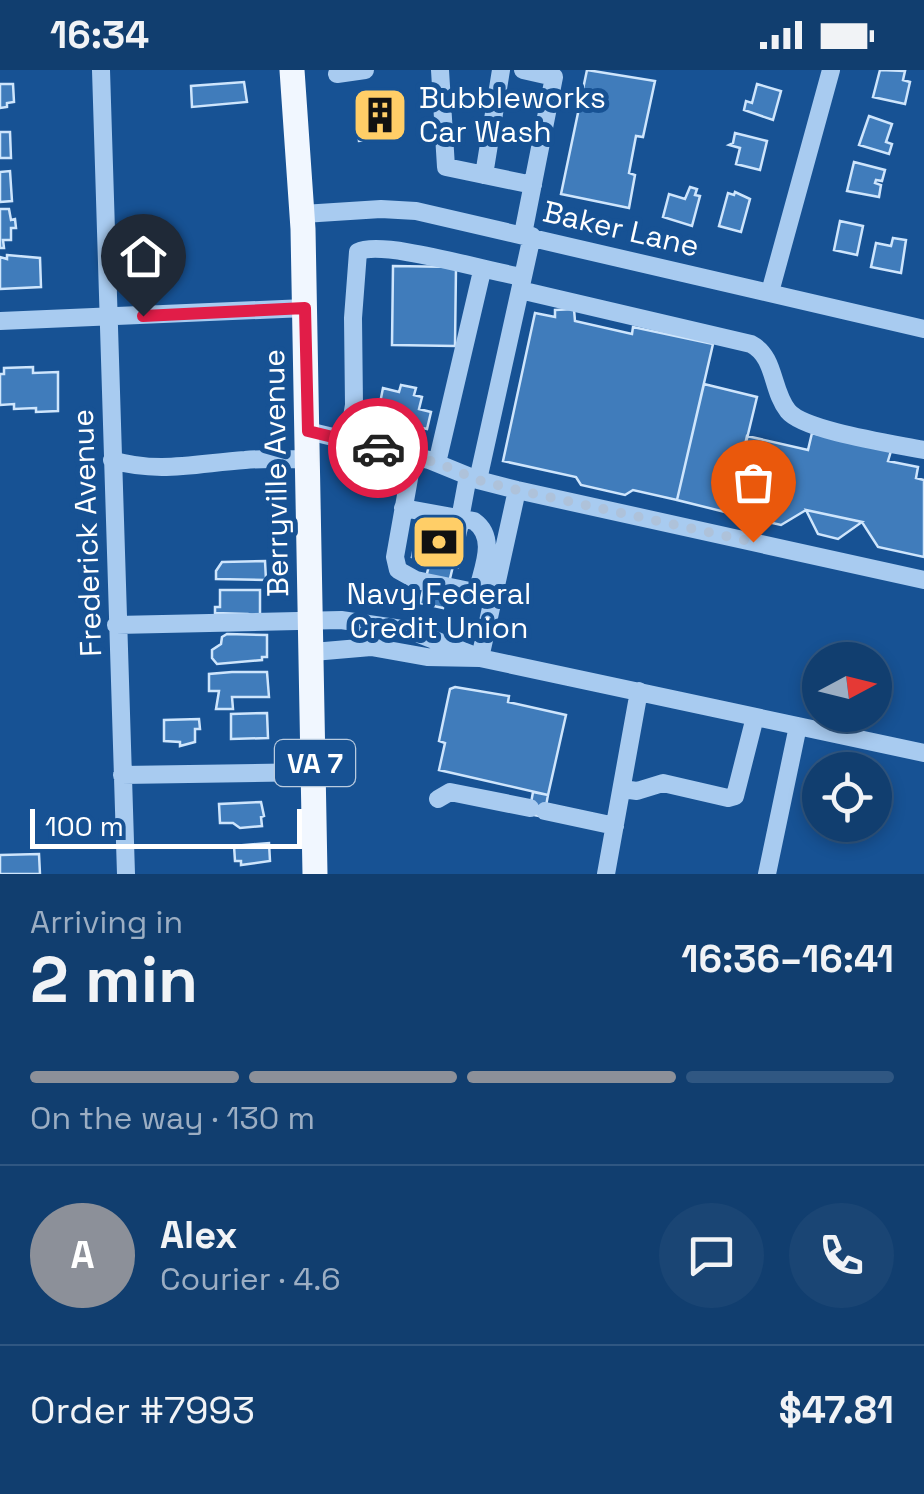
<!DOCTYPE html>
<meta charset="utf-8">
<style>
:root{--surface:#113e6f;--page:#1a4574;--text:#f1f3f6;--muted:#9caec3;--line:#305782;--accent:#8c9099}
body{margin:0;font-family:"Space Grotesk",sans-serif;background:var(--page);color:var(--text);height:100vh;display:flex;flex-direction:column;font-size:38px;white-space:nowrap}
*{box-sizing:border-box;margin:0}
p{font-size:32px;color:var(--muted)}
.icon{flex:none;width:55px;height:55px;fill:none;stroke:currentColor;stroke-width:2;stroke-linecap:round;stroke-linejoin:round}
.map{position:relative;height:804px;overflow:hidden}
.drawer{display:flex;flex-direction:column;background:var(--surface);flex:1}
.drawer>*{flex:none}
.needle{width:65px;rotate:83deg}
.fabs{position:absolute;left:802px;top:572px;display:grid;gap:20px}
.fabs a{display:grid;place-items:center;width:90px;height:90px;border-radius:50%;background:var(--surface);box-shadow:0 5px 15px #0003,0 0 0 2px var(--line);font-size:50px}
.scale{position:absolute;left:30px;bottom:25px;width:272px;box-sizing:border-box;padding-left:10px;border:5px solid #fff;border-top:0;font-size:28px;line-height:35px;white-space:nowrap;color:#fff;-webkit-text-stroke:8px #175294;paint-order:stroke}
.pin{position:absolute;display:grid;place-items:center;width:85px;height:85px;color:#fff;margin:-102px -42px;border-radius:50% 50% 50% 0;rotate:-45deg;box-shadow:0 0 10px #0007}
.pin .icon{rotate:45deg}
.courier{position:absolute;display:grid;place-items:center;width:100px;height:100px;margin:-50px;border:8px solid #e11d48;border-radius:50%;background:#fff;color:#222;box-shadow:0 2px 12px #0007}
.summary em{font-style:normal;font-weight:800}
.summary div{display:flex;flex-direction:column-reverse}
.summary{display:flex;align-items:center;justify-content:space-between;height:170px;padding:0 30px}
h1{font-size:65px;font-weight:800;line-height:75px}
.bar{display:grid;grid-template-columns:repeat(4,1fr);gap:15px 10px;align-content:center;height:120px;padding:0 30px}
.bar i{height:12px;border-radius:8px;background:var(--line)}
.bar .on{background:var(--accent)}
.bar p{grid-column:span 4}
.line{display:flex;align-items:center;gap:25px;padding:0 30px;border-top:2px solid var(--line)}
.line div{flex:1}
.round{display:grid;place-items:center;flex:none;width:105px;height:105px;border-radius:52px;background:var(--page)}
.status{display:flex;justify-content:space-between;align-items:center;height:70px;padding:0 50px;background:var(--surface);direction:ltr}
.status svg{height:28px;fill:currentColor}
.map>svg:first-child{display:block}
.building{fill:#407cbb;stroke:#cee5fc;stroke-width:2.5}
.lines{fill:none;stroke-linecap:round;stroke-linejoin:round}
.minor{stroke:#a8cbf0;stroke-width:18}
.major{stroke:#f1f7ff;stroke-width:25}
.done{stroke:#aec2da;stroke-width:10;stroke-dasharray:0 18}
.route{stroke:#e11d48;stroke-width:12}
.labels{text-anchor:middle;stroke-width:10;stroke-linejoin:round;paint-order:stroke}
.shield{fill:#175294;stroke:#b9cbdf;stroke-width:2.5}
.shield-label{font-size:28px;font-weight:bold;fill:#fff}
.poi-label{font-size:30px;fill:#fff;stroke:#175294;text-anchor:start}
.street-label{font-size:30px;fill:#fff;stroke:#175294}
</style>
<div class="status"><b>16:34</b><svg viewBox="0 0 49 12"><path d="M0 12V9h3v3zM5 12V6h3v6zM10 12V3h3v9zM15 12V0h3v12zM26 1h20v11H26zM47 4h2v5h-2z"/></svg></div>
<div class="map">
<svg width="924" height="804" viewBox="0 0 924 804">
<rect width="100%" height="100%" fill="#175294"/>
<path class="building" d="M587,0L655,11L643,67L636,66L629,103L635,105L629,138L561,124Z
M880,0L905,1L903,10L910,12L905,34L873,27Z
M244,12L247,32L192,37L191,16Z
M0,14H13L14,32L7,33V37L0,38Z
M757,14L781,21L773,50L744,40L746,31L752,33Z
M402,26L405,60L393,61V68L359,71L355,31Z
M869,46L892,54L886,72L892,74L889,84L859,75Z
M0,62H10L11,88H0Z
M735,63L767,71L760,100L736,94L740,78L729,75L733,73Z
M854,92L885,100L882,111L876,110L875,113L881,115L879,127L847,121Z
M10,101L12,131L0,132V102Z
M690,117L697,119L695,125L700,126L692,156L663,147L669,124L685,129Z
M735,122L750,129L741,162L719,156L728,123L734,125Z
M0,139H9L11,150L15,149L16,158H11V170H3L4,178H0Z
M840,151L863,156L857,185L834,180Z
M893,168L906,170L901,203L871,197L876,173L891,176Z
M7,185L40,188L41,217L0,219V187L7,189Z
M393,196L456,197L455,276L392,275Z
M574,239L575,251L632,264L633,257L713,274L677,430L633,420L625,425L581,415L576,407L503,391L535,243L555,247V240Z
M33,297V303L58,302V341L36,342V338L14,339V334L0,335V304H4V298Z
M704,314L757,327L729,443L677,430Z
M401,315L416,318L414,325L422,327L419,339L431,342L427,359L377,348L383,318L399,322Z
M812,363L891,381L888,391L918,397L916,408L924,410V487L878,477L862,452L806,440L781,455L729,443L747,366L808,380Z
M806,440L862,452L838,469L818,464Z
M420,447L467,457L458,497L412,487Z
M265,491L266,510L216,509V501L222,492Z
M430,491L453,496L443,538L420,533Z
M220,520H260V548L248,544L215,543V537H220Z
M227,564L267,565V587H262V590L217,594L212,588V580L221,574L222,567Z
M232,602H267L269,627H232L233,639H216L219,621H209V604Z
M455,617L509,626L508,632L566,645L548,725L439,700L445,673L439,671L450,619Z
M267,643L268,668L231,669V644Z
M199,649L200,659H195V672L180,676V672L164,671V650Z
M533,722L548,725L544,747L529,744Z
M261,732L264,746L261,747L262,756L240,758L233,753H220L219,734Z
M269,773L270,791L241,795V791H235L234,776Z
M39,784L40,804H0V785Z"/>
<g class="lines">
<path class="minor" d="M101,0L126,804
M440,0L446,97L533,115
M523,0L554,7L523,164
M337,4L365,0
M484,105L501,0
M303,144L381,139L416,141L924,259
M520,220L751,274C776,287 771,320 788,341C804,361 895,374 924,380
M770,222L831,0
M0,251L305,238
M308,361L429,390L478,410L517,420L924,510
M348,371L354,335L353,248L358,182C382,169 489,202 523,207
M413,386L395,487L398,500L416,510L494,526
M112,390C158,404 199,393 245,390C266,388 288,390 309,389
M437,393L482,201
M478,410L532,166
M403,438L474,451C498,468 482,499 477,523
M460,449L468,406
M116,555L341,550L409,560L470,584
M313,582L371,577L427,587L480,588L924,683
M480,588L517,420
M122,705L315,702
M622,719L637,721L663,713L728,728L735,726L755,647
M438,729L450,722L530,738
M545,741L615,756
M606,804L639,621
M767,804L798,656"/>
<path class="major" d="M292,0L303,159L315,804"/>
</g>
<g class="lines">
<path class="done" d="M378,378L438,393L478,410L517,420L753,472"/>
<path class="route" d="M143,246L305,238L308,361L378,378"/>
</g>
<defs>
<g id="building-square" transform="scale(2.875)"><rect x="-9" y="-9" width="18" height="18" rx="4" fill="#ffce67" stroke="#175294"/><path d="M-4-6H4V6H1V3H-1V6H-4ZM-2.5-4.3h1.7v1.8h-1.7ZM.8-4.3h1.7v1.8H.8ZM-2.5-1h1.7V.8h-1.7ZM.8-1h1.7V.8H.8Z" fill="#111"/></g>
<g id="bank-square" transform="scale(2.875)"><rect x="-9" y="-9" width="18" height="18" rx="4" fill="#ffce67" stroke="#175294"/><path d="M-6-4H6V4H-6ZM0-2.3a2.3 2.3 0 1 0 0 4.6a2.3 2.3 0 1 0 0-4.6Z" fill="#111"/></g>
</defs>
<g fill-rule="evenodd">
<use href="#building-square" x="380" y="45"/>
<use href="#bank-square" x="439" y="472"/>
</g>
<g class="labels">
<rect class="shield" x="275" y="670" width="80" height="46" rx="8"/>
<g class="shield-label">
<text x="315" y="703">VA 7</text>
</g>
<g class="poi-label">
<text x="419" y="38">Bubbleworks<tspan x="419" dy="34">Car Wash</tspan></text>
<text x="439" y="534" text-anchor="middle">Navy Federal<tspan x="439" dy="34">Credit Union</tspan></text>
</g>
<g class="street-label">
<text transform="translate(621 159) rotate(13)" y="10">Baker Lane</text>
<text transform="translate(276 403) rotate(-91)" y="10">Berryville Avenue</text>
<text transform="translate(87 463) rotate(-92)" y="10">Frederick Avenue</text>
</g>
</g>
</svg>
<div class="fabs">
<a><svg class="needle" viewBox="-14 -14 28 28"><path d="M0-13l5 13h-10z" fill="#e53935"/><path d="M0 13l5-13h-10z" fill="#9caec3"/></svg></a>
<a><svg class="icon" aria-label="locate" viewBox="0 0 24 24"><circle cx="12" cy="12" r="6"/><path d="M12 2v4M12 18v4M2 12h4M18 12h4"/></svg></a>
</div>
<div class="scale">100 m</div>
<div class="pin" style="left:753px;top:472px;background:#ea580c"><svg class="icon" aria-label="bag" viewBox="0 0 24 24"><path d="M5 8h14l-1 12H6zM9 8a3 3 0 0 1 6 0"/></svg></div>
<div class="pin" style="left:143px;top:246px;background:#1f2937"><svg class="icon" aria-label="home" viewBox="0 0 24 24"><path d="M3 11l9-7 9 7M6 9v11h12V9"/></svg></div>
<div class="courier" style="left:378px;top:378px"><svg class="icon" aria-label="car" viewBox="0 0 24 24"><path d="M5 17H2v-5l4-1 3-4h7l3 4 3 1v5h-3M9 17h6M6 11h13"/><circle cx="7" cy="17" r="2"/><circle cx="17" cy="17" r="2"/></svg></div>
</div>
<section class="drawer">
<div class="summary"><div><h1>2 min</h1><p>Arriving in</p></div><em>16:36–16:41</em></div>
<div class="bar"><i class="on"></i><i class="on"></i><i class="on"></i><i></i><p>On the way · 130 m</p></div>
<div class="line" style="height:180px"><b class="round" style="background:var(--accent);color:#fff">A</b><div><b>Alex</b><p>Courier · 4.6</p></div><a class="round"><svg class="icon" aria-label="chat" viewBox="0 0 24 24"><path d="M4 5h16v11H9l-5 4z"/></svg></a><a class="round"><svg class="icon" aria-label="phone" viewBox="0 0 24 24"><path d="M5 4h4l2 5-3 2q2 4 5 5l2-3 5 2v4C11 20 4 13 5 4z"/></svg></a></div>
<div class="line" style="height:130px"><div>Order #7993</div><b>$47.81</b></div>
</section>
